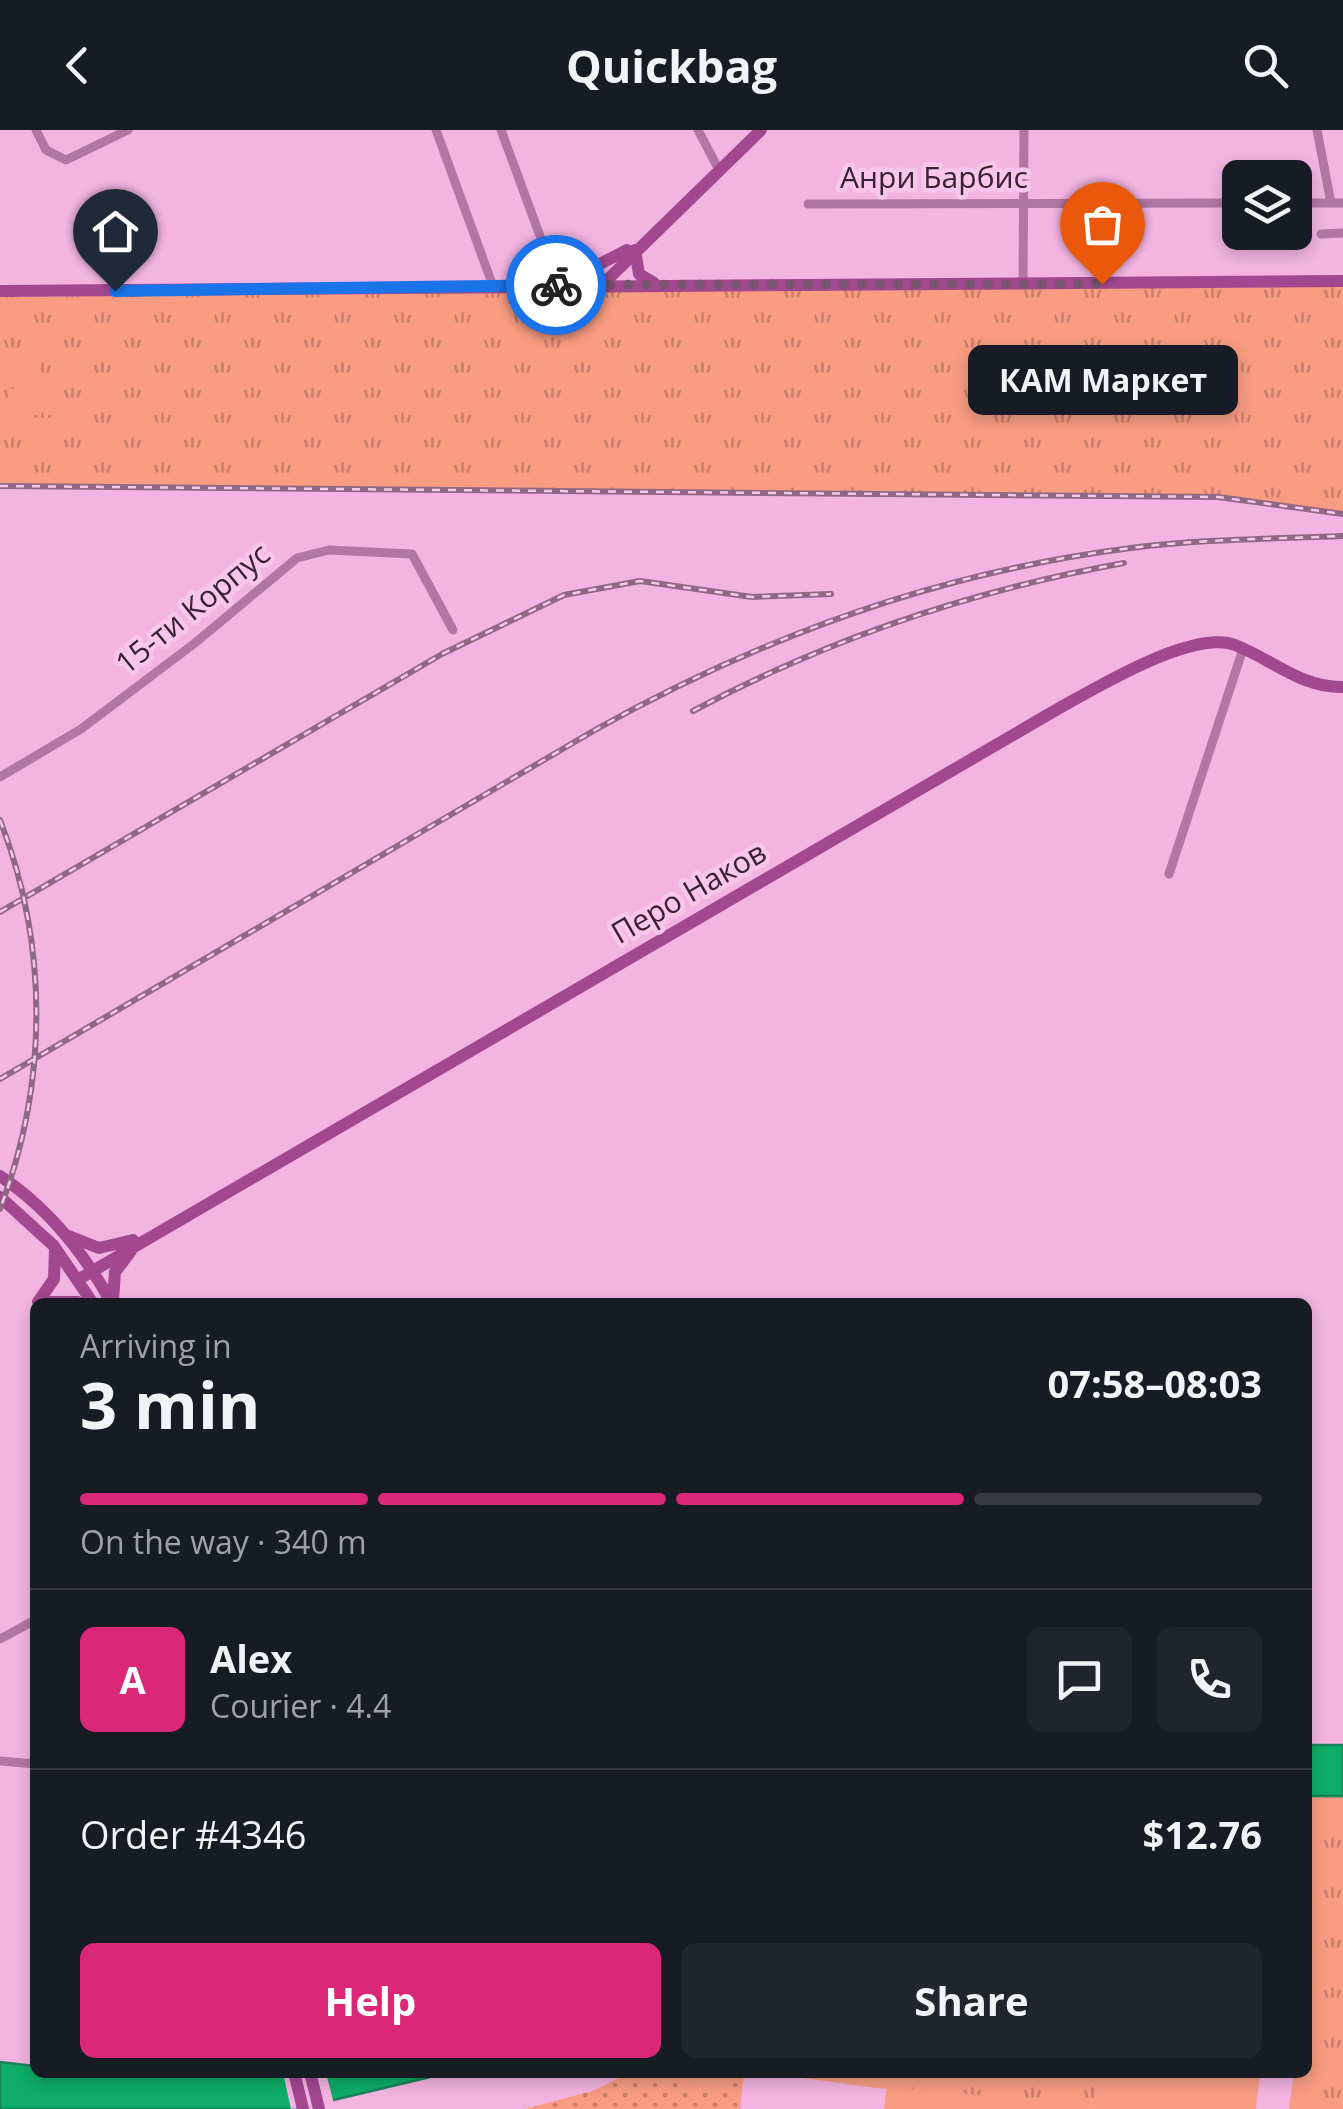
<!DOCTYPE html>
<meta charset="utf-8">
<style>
:root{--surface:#171b24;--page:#20242c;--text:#f1f3f6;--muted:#9ea1a6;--line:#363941;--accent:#db2777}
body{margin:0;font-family:"Open Sans",sans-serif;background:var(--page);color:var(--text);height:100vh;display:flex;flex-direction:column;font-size:38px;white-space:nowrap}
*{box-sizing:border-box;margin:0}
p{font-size:32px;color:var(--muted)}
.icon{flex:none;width:55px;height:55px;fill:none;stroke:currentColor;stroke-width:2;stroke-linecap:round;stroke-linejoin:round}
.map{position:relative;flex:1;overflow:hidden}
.sheet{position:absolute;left:30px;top:1168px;width:1282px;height:780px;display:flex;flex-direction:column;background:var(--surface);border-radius:15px;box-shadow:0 5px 15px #0003}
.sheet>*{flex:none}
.buttons{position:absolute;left:1222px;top:30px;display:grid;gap:20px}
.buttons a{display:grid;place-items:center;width:90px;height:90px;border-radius:15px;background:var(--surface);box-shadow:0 5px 15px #0003;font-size:50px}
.pin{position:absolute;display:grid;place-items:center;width:85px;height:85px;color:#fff;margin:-102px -42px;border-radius:50% 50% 50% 0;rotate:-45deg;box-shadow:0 0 10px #0007}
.pin .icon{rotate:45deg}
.courier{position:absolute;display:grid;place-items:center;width:100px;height:100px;margin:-50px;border:8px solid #1a73e8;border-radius:50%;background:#fff;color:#222;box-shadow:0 2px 12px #0007}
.bubble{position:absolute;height:70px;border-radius:15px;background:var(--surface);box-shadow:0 5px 15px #0003;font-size:32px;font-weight:700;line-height:70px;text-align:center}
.head em{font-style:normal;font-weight:700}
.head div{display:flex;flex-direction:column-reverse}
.head{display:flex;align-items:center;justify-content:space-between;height:170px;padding:0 50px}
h1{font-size:65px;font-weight:700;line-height:75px}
.bar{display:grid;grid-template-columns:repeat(4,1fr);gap:15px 10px;align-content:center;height:120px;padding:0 50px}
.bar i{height:12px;border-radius:8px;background:var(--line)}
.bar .active{background:var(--accent)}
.bar p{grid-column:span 4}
.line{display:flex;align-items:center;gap:25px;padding:0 50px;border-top:2px solid var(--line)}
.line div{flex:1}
.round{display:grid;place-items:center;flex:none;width:105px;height:105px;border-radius:15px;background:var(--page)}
.cta{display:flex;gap:20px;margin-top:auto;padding:20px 50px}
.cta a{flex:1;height:115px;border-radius:15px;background:var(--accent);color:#fff;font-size:40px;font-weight:700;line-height:115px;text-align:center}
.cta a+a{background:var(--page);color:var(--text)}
header{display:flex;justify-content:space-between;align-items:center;height:130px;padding:0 50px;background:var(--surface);font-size:45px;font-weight:700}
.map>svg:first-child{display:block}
.grass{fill:url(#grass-tufts)}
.park{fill:url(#park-dots)}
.garden{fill:#f89c82}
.water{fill:#0dad67;stroke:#1a8357;stroke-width:2.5}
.pier{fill:#f3b4e2}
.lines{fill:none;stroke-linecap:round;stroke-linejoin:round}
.street{stroke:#b376a4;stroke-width:9}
.secondary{stroke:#a2488f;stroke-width:12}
.rail-casing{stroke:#916786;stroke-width:6}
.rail{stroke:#f9c6eb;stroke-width:2.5;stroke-dasharray:8;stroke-linecap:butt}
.done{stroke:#7a5470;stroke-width:10;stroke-dasharray:0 18}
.route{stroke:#1a73e8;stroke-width:12}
.labels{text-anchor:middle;stroke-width:9;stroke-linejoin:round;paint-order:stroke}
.street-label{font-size:30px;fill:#392133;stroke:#f9c6eb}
</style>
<header><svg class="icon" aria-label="back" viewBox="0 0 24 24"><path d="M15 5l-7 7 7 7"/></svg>Quickbag<svg class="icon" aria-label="search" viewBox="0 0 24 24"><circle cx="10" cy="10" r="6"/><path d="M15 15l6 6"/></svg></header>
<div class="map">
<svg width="1343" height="1979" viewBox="0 0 1343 1979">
<defs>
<pattern id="grass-tufts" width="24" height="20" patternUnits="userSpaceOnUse" patternTransform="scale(2.5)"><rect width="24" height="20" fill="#f89c82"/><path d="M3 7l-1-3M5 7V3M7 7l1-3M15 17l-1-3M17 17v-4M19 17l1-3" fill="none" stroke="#ca7f6b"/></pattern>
<pattern id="park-dots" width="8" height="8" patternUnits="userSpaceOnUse" patternTransform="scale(2.5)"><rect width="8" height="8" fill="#f89c82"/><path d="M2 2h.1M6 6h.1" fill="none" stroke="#ca7f6b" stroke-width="1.8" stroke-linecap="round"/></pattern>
</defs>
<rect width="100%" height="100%" fill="#f3b4e2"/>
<path class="grass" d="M1343,152V384L1218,367L0,356V167Z
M1308,1666H1343V1979H1289L1294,1943L1308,1942Z
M766,1943H1099L1094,1977L876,1958Z"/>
<path class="park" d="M629,1943H744L740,1979H525L592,1961Z"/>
<path class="garden" d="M38,235V250L8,251L7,236Z
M8,259H37V274L8,275Z
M0,287L53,288V303H0Z
M693,1943L726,1945L722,1963L691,1956Z
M1099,1943H1260L1256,1979H884L887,1956L1094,1977Z"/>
<path class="water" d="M1308,1615H1343V1666H1308Z
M0,1932L35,1936V1942L447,1943L296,1979H0Z"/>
<path class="pier" d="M283,1943H326L334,1974L291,1979Z"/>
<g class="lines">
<path class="street" d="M36,0L46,20L66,30L128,0
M436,0L493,156
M501,0L558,155
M698,0L719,40
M1317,0L1331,73
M1295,73H1343
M808,74L1240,73
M1321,104L1343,103
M1023,154L1024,0
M0,647L81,599L195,513L297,428L329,420L412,424L453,500
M1169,744L1243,519
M0,1509L35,1490
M0,1631L35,1634"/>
<path class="secondary" d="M635,120L639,144L654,153
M565,152L627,120
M602,155L761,0
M0,161L1343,151
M0,1046C47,1077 84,1123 111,1172
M0,1067L54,1116L92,1172
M66,1105L99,1118L133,1110
M79,1149L1056,580C1096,558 1192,499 1235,515C1272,529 1301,558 1343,557
M113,1170L115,1142L131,1121
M38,1172L54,1149L55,1118
M50,1172H78
M294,1942L303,1979
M310,1942L319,1979"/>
<g class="rail-casing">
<path id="rail" d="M0,356L1218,367L1343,384
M693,581C826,510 974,460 1124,433
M0,690C49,816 48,954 0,1079
M0,782L442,524L564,465L640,451L752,467L831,464
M0,949L595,600C763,506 939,442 1131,418C1201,409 1272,409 1343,406"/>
</g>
<use href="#rail" class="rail"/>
</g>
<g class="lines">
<path class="done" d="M556,155L1102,154"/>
<path class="route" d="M115,161L556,155"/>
</g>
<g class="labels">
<g class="street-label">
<text x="934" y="58">Анри Барбис</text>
<text transform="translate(193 479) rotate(-39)" y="10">15-ти Корпус</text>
<text transform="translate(689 763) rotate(-30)" y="10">Перо Наков</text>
</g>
</g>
</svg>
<div class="buttons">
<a><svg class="icon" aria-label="layers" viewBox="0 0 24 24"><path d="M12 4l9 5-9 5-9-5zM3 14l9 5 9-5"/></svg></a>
</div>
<div class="pin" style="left:1102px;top:154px;background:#ea580c"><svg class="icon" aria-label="bag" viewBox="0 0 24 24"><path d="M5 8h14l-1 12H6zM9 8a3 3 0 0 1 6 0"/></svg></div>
<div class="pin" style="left:115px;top:161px;background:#1f2937"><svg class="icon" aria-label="home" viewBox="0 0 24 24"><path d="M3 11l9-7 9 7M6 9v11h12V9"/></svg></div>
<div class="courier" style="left:556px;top:155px"><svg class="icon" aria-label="bike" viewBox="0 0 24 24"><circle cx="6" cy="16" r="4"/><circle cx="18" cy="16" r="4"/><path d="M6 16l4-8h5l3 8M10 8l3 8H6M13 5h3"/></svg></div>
<div class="bubble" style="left:968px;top:215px;width:270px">КАМ Маркет</div>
<section class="sheet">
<div class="head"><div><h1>3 min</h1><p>Arriving in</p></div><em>07:58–08:03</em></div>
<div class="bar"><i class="active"></i><i class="active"></i><i class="active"></i><i></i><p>On the way · 340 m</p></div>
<div class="line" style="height:180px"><b class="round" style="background:var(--accent);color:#fff">A</b><div><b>Alex</b><p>Courier · 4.4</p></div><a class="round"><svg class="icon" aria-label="chat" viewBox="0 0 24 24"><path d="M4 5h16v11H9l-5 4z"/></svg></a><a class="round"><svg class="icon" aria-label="phone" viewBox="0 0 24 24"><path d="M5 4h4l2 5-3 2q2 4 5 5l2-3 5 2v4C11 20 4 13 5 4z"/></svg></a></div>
<div class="line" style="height:130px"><div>Order #4346</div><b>$12.76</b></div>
<div class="cta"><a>Help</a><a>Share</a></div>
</section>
</div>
